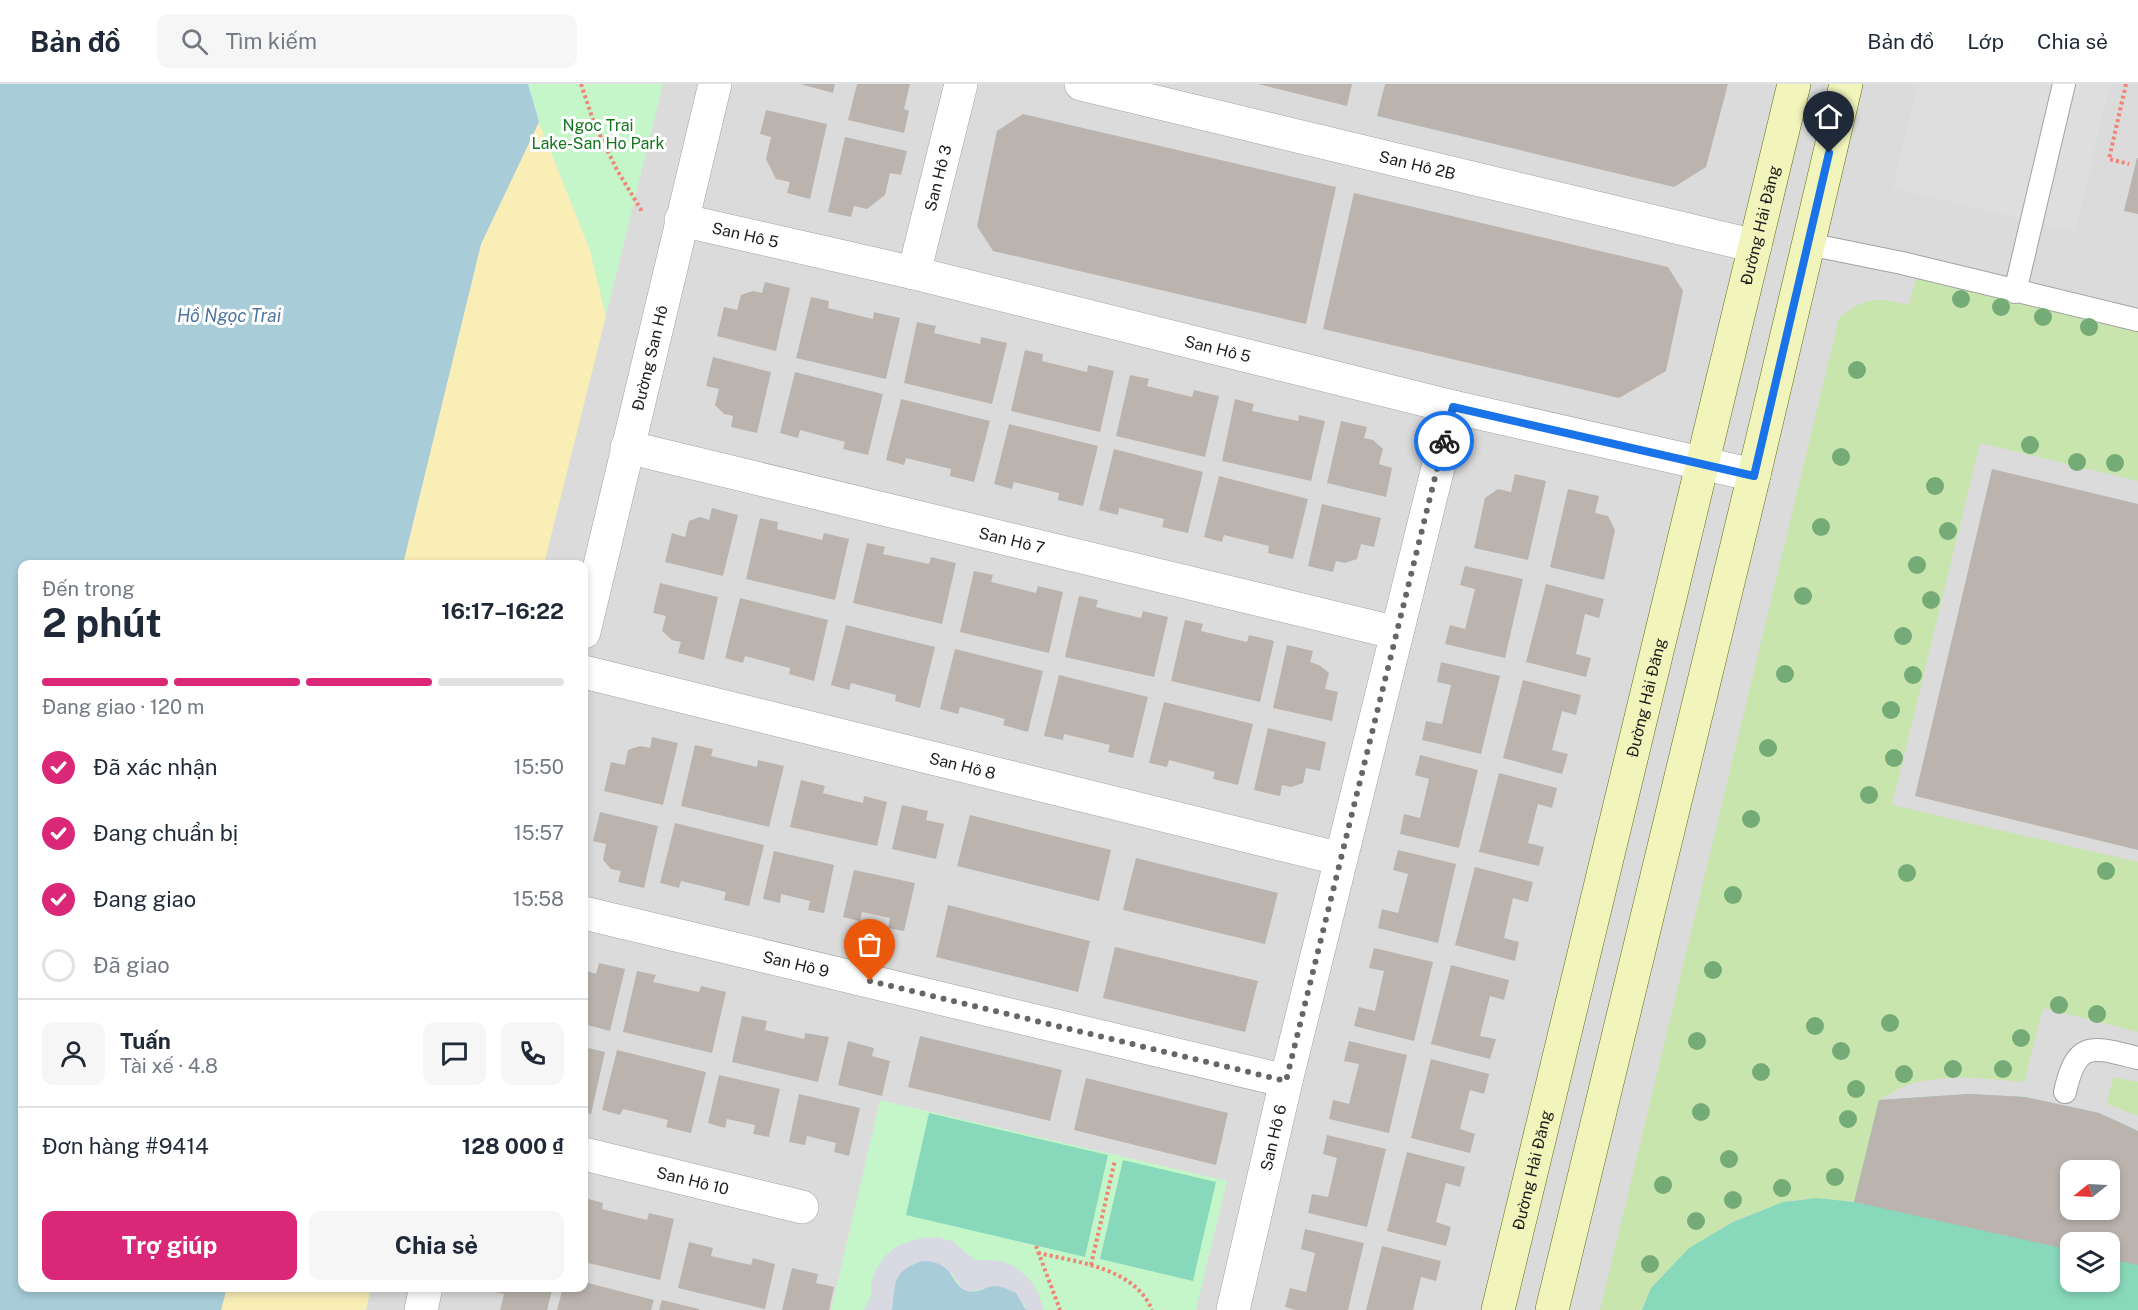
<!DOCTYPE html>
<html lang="vi">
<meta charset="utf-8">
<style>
:root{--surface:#fff;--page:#f6f6f7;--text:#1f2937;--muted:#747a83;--line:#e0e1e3;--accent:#db2777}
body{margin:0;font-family:"Public Sans",sans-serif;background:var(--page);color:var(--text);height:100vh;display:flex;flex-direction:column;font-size:22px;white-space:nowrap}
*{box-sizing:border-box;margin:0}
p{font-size:20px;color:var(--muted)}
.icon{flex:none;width:33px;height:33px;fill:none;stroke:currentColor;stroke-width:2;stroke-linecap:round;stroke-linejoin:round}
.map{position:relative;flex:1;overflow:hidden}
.side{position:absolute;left:18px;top:476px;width:570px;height:732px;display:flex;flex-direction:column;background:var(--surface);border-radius:12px;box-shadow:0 3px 9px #0003}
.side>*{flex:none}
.needle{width:39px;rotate:252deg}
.fabs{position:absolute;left:2060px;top:1076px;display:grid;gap:12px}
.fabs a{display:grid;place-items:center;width:60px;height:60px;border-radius:12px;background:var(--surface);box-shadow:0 3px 9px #0003;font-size:30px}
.pin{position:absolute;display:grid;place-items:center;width:51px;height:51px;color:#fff;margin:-62px -26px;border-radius:50% 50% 50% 0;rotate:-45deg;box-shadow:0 0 6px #0007}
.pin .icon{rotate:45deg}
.courier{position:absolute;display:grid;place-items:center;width:60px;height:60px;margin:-30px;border:4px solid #1a73e8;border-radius:50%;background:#fff;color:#222;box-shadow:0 2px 8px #0007}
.summary em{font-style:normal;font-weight:700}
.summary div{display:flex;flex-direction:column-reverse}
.summary{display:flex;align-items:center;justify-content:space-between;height:102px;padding:0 24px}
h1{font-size:39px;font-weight:700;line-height:45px}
.bar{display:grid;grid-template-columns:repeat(4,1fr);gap:9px 6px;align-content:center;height:72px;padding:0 24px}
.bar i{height:8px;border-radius:4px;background:var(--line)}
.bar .current{background:var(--accent)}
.bar p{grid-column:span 4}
.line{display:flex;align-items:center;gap:15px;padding:0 24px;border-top:2px solid var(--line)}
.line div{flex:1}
.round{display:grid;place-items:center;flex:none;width:63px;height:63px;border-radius:12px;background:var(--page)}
ol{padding:0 24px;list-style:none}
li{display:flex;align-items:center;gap:18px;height:66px}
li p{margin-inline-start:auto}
li .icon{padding:6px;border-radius:50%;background:var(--accent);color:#fff;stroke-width:4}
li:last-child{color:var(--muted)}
li i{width:33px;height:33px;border:3px solid var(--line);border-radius:50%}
.action{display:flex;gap:12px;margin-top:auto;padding:12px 24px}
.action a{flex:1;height:69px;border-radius:12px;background:var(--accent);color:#fff;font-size:24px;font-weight:700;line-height:69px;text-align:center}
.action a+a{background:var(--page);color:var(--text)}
header{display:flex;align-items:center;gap:36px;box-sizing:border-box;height:84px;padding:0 30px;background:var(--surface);border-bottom:2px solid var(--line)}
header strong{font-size:28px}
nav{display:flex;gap:33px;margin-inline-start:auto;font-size:21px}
.search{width:420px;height:54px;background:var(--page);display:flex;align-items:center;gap:15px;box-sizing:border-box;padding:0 21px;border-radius:12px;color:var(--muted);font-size:22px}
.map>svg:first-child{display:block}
.residential{fill:#dcdbdb;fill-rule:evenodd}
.grass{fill:#c8e5ae}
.sand{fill:#faeeb7}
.park{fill:#c4f6ca}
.pitch{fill:#88d9bb;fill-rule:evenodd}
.parking{fill:#dedede}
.plaza{fill:#d9d9e4}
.water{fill:#a8cdd9}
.building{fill:#bbb4ae;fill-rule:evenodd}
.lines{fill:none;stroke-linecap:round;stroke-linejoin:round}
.lane-casing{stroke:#a2a2a2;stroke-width:24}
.street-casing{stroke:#a2a2a2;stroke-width:34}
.secondary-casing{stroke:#616f0c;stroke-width:34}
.path{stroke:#f18474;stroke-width:4;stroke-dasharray:3 3;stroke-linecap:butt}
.lane{stroke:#fff;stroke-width:22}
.street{stroke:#fff;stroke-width:33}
.secondary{stroke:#f1f5bc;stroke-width:33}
.tree{fill:#75ab77}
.done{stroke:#676664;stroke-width:6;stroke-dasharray:0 10.8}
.route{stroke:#1a73e8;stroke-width:8}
.labels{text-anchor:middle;stroke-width:6;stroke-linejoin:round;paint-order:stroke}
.park-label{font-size:16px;fill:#12761d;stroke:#fff}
.street-label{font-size:16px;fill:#1e1e1e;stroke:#fff}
.water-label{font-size:18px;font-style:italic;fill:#4e75a0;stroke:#fff}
</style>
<header>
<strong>Bản đồ</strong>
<div class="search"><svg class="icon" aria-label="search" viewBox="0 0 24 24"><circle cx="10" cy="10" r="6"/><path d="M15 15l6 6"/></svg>Tìm kiếm</div>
<nav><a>Bản đồ</a><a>Lớp</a><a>Chia sẻ</a></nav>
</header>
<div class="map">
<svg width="2138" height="1226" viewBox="0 0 2138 1226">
<rect width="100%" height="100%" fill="#eeebe5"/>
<path class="residential" d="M0,0H2138V1226H0ZM22,480H584V1203H22ZM2070,1086H2109V1125H2070ZM2070,1158H2109V1197H2070Z"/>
<path class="grass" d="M1917,189L2138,242V397L1980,359L1892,721L2138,778V948L2043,924L2024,998C1984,995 1937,988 1900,1004C1893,1008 1886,1012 1879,1016L1854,1118L1817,1114L1783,1118L1733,1138L1689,1164L1651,1204L1642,1226H1600L1839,234C1863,213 1878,213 1909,221Z
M2113,993L2138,998V1032L2107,1020Z"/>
<path class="sand" d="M539,38L590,166L606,232L544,480H403L481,160Z
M227,1203H371L366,1226H221Z"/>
<path class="park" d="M528,0H663L606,232L590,166L539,38Z
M880,1016L1227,1097L1196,1226H831Z"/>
<path class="pitch" d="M1969,1010L2025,1013L2099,1029L2138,1047V1226H1642L1651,1204L1689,1164L1733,1138L1783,1118L1817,1114L1854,1118L1879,1016ZM2070,1086H2109V1125H2070ZM2070,1158H2109V1197H2070Z
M929,1029L1108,1071L1085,1173L906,1131Z
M1123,1076L1216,1098L1193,1197L1100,1175Z"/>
<path class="parking" d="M1918,0H2110L2075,148L1893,104Z"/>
<path class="plaza" d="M937,1153L952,1157L975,1176L1001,1177L1016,1183L1032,1198L1038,1209L1044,1226H1026V1222L985,1204L969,1208L962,1205L952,1189L894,1216L892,1226H864L871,1212V1200L875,1187L885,1172L899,1161L921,1154Z"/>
<path class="water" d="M0,0H528L539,38L481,160L403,480H22V1203H227L221,1226H0Z
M922,1177C956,1177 949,1201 967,1207C976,1210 985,1203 994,1202C1002,1202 1009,1206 1016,1209L1026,1226H892C896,1197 892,1188 922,1177Z"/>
<path class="building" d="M800,0H835L833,9Z
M857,0H910L904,25L909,27L904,49L848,36Z
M1258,0H1352L1347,22Z
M1385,0H1728L1706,83L1674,103L1377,32Z
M766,26L827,40L810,115L787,109L790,98L776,95L766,75L771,53L760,50Z
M1023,30L1336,103L1306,240L993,167L977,142L997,47Z
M845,53L907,67L901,91L890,89L885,111L867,125L854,122L851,133L828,128Z
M2137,74H2138V130L2124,127Z
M1354,109L1668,183L1683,207L1666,287L1619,314L1323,245Z
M765,198L790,204L776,267L717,252L724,223L737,226L741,211L753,207L762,209Z
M811,213L829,217L828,224L873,235L874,228L900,234L886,295L796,274Z
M917,238L936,242L934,249L980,260L981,253L1007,259L992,320L904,299Z
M1025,266L1043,270L1042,277L1087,288L1088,281L1114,287L1100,348L1011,327Z
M713,273L771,288L757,349L731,343L733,332L724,330L715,321L719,305L706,302Z
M795,288L883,310L868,371L843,365L845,358L800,346L798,354L780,349Z
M1130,291L1149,295L1147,302L1192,313L1194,306L1219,312L1205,373L1116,352Z
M901,315L990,337L974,398L950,392L951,385L906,374L904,381L886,376Z
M1235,315L1254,320L1252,327L1298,337L1299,331L1325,337L1311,397L1222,377Z
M1341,337L1367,343L1364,354L1373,356L1383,365L1379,380L1392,384L1386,413L1327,399Z
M1009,340L1098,362L1083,422L1058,416L1059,409L1014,398L1012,405L994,400Z
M1114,365L1203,388L1188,449L1162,443L1164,435L1119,424L1118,431L1099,426Z
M1992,385L2138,420V766L1915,712Z
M1515,390L1546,397L1528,476L1474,464L1485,414L1498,405L1511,408Z
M1219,392L1308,415L1293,475L1268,469L1269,462L1224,451L1222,458L1204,453Z
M1568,405L1599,412L1595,429L1608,432L1615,446L1604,496L1550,483Z
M1322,420L1381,434L1374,463L1361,460L1357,475L1345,479L1336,477L1333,488L1308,482Z
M712,424L738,431L723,492L665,478L672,449L685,453L689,437L700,433L709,436Z
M760,434L778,438L777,445L822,456L824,449L849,455L835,516L746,495Z
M867,459L885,463L883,470L929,480L931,473L956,479L942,540L853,519Z
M1465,482L1523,495L1505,574L1445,560L1450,541L1465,545L1475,505L1460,501Z
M974,487L993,491L991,498L1036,509L1038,502L1063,508L1049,569L960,548Z
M660,499L718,513L704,576L678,569L681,558L672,556L662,547L666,532L653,529Z
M1546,500L1604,515L1599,534L1585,530L1576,570L1591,574L1586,593L1526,578Z
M1079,512L1098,516L1096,523L1141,534L1143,527L1168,533L1154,593L1065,573Z
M740,514L828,536L814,597L789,590L790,584L745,572L743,579L725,574Z
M1185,536L1203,540L1201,547L1247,558L1249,551L1274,557L1260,618L1171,597Z
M846,541L935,563L920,624L895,617L896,611L851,599L849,606L831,601Z
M1287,561L1313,567L1310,578L1319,581L1329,589L1325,605L1338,608L1332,637L1273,624Z
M955,565L1043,587L1028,648L1003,641L1005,635L960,623L958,630L940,625Z
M1441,578L1500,592L1481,670L1422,656L1426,637L1442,640L1451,601L1437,598Z
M1059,591L1148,613L1133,674L1108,668L1110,661L1064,650L1063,656L1044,652Z
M1523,596L1581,611L1576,631L1562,627L1552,666L1568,670L1562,690L1503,674Z
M1164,618L1253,640L1238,701L1213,695L1215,688L1169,676L1167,683L1149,679Z
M1268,644L1326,658L1320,687L1306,684L1303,699L1291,703L1282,701L1280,712L1254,706Z
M652,653L678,659L663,721L604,707L611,678L625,681L628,666L640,662L650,664Z
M695,661L713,665L711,672L757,683L758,676L784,682L769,743L681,722Z
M1420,671L1478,686L1459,764L1400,750L1404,730L1420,734L1429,695L1415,691Z
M1499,689L1557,704L1552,724L1538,720L1528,759L1544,763L1539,782L1479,768Z
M801,696L825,702L823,709L863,719L864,712L887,718L877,762L790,743Z
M902,721L928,727L926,736L944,740L936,775L892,765Z
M600,728L658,742L644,804L618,798L621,787L611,785L603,776L606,760L593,757Z
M970,731L1111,766L1099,817L957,782Z
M675,739L764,761L749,822L724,816L726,808L681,797L679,804L660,799Z
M1398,766L1456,780L1438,859L1378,844L1382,825L1398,829L1408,790L1393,786Z
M774,767L834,781L824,829L808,826L810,817L781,810L780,819L763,815Z
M1136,774L1278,809L1265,860L1123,826Z
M1475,783L1533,798L1528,818L1513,814L1504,854L1519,858L1515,877L1455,861Z
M854,786L915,799L904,847L888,844L890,834L862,828L860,837L843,833Z
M948,821L1090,857L1078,908L936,873Z
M1115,863L1258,897L1245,948L1103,914Z
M1374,864L1433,878L1414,957L1354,942L1359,923L1375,927L1384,887L1369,884Z
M599,879L625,885L610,947L584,940V889L587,887L596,890Z
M1451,881L1509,896L1504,916L1490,912L1480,952L1496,955L1490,975L1431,960Z
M637,887L656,891L653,898L699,908L701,902L726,908L712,969L623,948Z
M742,932L767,937L765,946L804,955L805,949L829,953L818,998L732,978Z
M920,952L1062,986L1050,1037L908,1003Z
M848,957L874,964L872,972L890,977L882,1012L838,1001Z
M1349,957L1407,971L1389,1049L1329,1035L1333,1016L1349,1020L1359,980L1344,977Z
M584,963L605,968L591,1030L584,1028Z
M617,966L706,988L691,1049L666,1043L668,1036L623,1025L620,1031L602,1026Z
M1431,975L1489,990L1484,1010L1470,1006L1460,1045L1475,1050L1470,1069L1411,1054Z
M719,991L780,1005L769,1053L753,1050L755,1041L727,1035L725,1044L708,1039Z
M1086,994L1228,1029L1216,1081L1074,1046Z
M799,1010L860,1024L849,1072L834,1068L836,1059L807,1052L805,1061L789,1058Z
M1969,1010L2025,1013L2099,1029L2138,1047V1181L2109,1175V1158H2070V1166L1854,1118L1879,1016ZM2070,1086H2109V1125H2070Z
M1327,1051L1386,1065L1367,1143L1308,1129L1312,1110L1328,1113L1337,1074L1323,1070Z
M1407,1068L1465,1083L1460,1103L1446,1099L1436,1138L1451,1143L1446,1162L1387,1147Z
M585,1114L603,1119L602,1125L647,1136L649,1129L674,1135L660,1196L584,1178Z
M1305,1145L1364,1159L1348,1226H1296L1285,1223L1290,1204L1306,1208L1315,1169L1301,1165Z
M689,1158L713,1164L711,1172L751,1181L753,1174L775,1180L765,1225L678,1204Z
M1382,1162L1441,1177L1436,1197L1421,1193L1413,1226H1366Z
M792,1184L818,1190L816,1199L834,1203L829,1226H782Z
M584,1198L654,1216L651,1226H557L563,1203H584Z
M491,1203H553L547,1226H500L504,1210L490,1207Z
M662,1216L699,1225V1226H659Z"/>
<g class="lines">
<g class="lane-casing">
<path id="lane" d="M1808,160L1902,179L2138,236
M2015,208L2064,0
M2065,1008C2077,955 2092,963 2138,974"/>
</g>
<g class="street-casing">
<g id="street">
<path id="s1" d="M1081,0L1755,162"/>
<path id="s2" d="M681,136L914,189L1453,323L1754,391"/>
<path id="s3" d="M914,189L961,0"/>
<path id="s4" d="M627,363L1397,549"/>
<path id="s5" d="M584,548L715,0"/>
<path id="s6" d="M584,588L1341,775"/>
<path id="s7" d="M584,829L1286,997"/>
<path id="s8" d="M584,1070L802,1123"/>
<path d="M421,1226L426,1203"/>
<path id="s9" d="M1233,1226L1286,997L1453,323"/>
</g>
</g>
<g class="secondary-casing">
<g id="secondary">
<path id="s10" d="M1498,1226L1794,0"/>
<path d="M1552,1226L1754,391L1846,0"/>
</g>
</g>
<path class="path" d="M581,0L594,39L617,86L643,129
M2126,0L2109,75L2129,80
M1036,1162L1060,1226
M1038,1169C1077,1178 1135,1184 1152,1226
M1091,1181L1115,1076"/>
<use href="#lane" class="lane"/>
<use href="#street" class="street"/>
<use href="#secondary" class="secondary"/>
</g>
<g class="tree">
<circle cx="1961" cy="215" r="9"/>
<circle cx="2001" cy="223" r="9"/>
<circle cx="2043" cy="233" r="9"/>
<circle cx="2089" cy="243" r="9"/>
<circle cx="1857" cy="286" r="9"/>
<circle cx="2030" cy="361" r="9"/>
<circle cx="1841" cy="373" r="9"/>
<circle cx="2077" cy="378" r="9"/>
<circle cx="2115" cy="379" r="9"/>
<circle cx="1935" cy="402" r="9"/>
<circle cx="1821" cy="443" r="9"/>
<circle cx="1948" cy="447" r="9"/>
<circle cx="1917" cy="481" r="9"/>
<circle cx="1803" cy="512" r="9"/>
<circle cx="1931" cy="516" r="9"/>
<circle cx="1903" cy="552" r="9"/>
<circle cx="1785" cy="590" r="9"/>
<circle cx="1913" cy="591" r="9"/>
<circle cx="1891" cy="626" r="9"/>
<circle cx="1768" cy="664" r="9"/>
<circle cx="1894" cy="674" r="9"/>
<circle cx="1869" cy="711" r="9"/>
<circle cx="1751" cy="735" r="9"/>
<circle cx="2106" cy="787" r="9"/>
<circle cx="1907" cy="789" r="9"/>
<circle cx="1733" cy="811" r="9"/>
<circle cx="1713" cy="886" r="9"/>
<circle cx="2059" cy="921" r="9"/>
<circle cx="2097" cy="930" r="9"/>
<circle cx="1890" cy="939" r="9"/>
<circle cx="1815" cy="942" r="9"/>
<circle cx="2021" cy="954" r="9"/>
<circle cx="1697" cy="957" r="9"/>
<circle cx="1841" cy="967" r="9"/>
<circle cx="1953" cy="985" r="9"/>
<circle cx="2003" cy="985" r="9"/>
<circle cx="1761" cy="988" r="9"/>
<circle cx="1904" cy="990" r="9"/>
<circle cx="1856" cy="1005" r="9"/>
<circle cx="1701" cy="1028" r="9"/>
<circle cx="1848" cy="1035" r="9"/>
<circle cx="1729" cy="1075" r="9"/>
<circle cx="1835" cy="1093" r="9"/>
<circle cx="1663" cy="1101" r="9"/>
<circle cx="1782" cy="1104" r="9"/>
<circle cx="1733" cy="1116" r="9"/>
<circle cx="1696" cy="1137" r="9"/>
<circle cx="1650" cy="1180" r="9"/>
</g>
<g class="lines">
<path class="done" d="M870,897L1286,997L1444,357"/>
<path class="route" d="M1444,357L1453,323L1754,392L1829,69"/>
</g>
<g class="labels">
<g class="park-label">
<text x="598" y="47">Ngoc Trai<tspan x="598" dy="18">Lake-San Ho Park</tspan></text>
</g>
<g class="street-label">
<text dy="6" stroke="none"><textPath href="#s1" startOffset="346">San Hô 2B</textPath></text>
<text dy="6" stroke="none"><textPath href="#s3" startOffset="98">San Hô 3</textPath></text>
<text dy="6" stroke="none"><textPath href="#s10" startOffset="1116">Đường Hải Đăng</textPath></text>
<text dy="6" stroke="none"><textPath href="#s2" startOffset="66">San Hô 5</textPath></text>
<text dy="6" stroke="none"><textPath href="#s2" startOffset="552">San Hô 5</textPath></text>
<text dy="6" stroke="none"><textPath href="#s5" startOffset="282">Đường San Hô</textPath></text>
<text dy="6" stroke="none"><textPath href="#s4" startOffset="396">San Hô 7</textPath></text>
<text dy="6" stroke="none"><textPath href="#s10" startOffset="630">Đường Hải Đăng</textPath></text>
<text dy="6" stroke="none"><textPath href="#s6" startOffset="390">San Hô 8</textPath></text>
<text dy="6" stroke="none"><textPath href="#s7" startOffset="218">San Hô 9</textPath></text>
<text dy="6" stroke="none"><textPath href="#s9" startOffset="177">San Hô 6</textPath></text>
<text dy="6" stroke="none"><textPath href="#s10" startOffset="144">Đường Hải Đăng</textPath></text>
<text dy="6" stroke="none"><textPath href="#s8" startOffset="112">San Hô 10</textPath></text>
</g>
<g class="water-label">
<text x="229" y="238">Hồ Ngọc Trai</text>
</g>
</g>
</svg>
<div class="fabs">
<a><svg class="needle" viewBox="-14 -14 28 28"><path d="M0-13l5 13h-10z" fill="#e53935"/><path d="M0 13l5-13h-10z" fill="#747a83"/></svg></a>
<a><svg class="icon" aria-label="layers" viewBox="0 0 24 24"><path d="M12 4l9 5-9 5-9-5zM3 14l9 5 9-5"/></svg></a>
</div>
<div class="pin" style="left:870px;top:897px;background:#ea580c"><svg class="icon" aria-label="bag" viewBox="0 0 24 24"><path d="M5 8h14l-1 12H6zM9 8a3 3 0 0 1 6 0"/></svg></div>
<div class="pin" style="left:1829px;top:69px;background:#1f2937"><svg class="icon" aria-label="home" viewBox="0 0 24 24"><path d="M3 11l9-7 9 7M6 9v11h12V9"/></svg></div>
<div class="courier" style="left:1444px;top:357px"><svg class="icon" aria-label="bike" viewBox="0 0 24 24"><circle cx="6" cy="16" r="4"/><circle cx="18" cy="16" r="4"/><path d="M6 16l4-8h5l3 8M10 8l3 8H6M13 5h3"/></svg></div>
<section class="side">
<div class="summary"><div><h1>2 phút</h1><p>Đến trong</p></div><em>16:17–16:22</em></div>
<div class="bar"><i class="current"></i><i class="current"></i><i class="current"></i><i></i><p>Đang giao · 120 m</p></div>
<ol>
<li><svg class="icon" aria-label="check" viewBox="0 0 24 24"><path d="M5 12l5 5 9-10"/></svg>Đã xác nhận<p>15:50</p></li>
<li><svg class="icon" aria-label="check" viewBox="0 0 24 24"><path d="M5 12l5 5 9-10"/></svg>Đang chuẩn bị<p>15:57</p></li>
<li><svg class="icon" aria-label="check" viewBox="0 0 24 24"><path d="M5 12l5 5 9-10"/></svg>Đang giao<p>15:58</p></li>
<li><i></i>Đã giao</li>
</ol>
<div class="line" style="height:108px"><a class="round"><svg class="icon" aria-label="person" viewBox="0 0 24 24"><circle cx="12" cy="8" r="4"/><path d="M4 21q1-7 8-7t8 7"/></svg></a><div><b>Tuấn</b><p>Tài xế · 4.8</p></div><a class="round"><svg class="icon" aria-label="chat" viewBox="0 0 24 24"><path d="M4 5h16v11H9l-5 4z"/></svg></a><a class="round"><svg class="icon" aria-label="phone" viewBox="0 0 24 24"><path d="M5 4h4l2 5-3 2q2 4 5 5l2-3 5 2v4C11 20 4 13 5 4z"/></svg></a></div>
<div class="line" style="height:78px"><div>Đơn hàng #9414</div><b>128 000 ₫</b></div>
<div class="action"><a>Trợ giúp</a><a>Chia sẻ</a></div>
</section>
</div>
